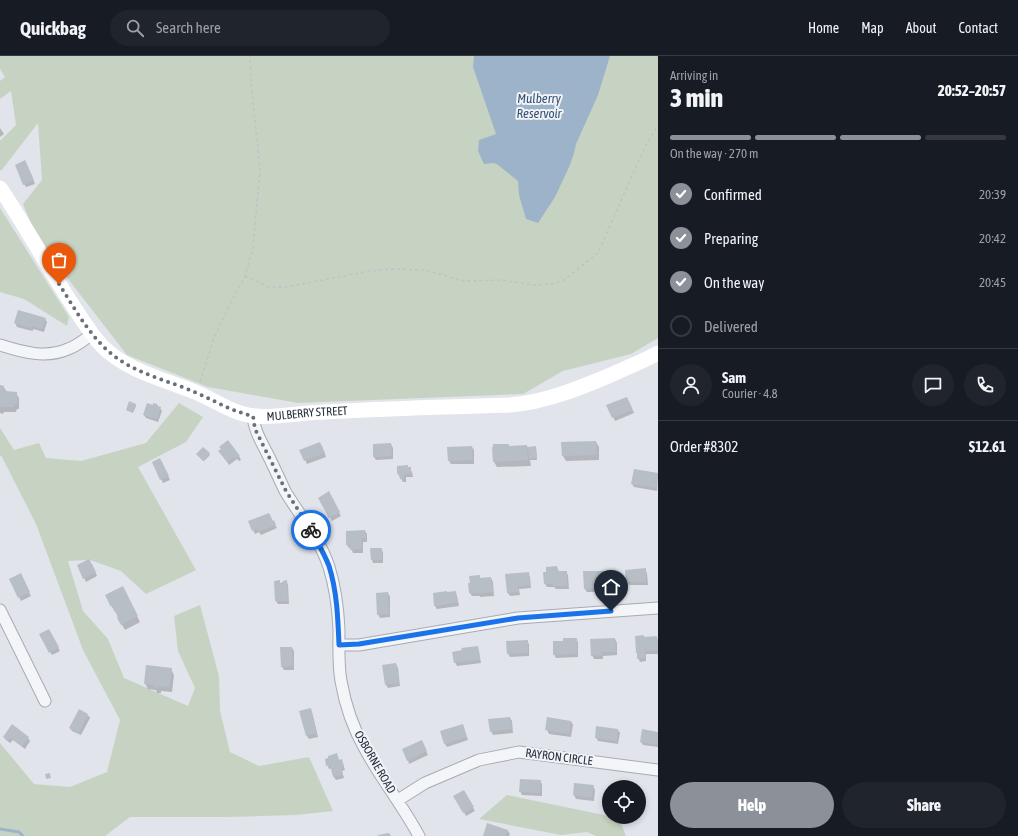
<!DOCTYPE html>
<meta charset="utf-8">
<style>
:root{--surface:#171b24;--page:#20242c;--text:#f1f3f6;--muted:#9ea1a6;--line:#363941;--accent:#8c9099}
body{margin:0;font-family:"Asap Condensed",sans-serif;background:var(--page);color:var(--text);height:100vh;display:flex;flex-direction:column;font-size:15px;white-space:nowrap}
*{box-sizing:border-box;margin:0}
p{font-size:13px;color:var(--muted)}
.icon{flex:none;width:22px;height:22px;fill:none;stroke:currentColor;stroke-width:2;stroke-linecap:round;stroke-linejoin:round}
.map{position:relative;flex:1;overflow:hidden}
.details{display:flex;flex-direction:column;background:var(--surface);width:360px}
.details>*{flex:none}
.tools{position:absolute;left:602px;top:724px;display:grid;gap:8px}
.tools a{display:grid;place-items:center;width:44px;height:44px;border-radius:50%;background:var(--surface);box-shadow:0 2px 6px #0003;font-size:20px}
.pin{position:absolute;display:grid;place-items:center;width:34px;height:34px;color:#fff;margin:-41px -17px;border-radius:50% 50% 50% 0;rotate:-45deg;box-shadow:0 0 4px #0007}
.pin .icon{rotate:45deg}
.courier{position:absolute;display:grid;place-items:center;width:40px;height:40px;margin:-20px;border:3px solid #1a73e8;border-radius:50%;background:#fff;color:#222;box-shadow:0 1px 5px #0007}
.head em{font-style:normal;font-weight:800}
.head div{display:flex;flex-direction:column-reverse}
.head{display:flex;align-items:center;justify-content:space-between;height:68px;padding:0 12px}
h1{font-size:26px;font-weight:800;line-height:30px}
.bar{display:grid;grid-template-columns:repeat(4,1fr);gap:6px 4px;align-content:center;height:48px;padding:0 12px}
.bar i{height:5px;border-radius:3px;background:var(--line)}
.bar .active{background:var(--accent)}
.bar p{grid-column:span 4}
.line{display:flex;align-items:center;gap:10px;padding:0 12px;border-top:1px solid var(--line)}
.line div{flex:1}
.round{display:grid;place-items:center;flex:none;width:42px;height:42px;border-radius:21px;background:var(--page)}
ol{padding:0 12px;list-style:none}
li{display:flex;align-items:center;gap:12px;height:44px}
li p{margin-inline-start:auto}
li .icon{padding:4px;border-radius:50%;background:var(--accent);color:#fff;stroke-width:4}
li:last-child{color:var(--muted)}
li i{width:22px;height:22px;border:2px solid var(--line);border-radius:50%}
.action{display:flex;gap:8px;margin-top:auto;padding:8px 12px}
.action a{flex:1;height:46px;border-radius:24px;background:var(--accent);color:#fff;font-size:16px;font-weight:800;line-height:46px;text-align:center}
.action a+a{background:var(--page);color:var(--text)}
header{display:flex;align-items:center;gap:24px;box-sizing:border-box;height:56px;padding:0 20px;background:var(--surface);border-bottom:1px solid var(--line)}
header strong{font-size:19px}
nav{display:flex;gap:22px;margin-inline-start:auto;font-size:14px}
.search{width:280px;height:36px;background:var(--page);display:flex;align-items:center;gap:10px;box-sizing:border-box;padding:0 14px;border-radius:22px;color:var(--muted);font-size:15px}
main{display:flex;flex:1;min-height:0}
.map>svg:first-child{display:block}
.green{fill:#c7d3c2}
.water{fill:#9cb3c9}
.shadow{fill:#0003}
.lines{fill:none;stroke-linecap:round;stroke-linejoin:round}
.stream{stroke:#9cb3c9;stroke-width:3}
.building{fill:#b8bec6}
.street-casing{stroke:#a6abb4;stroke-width:13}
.path{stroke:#bfc2c8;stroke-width:1.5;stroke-dasharray:3 3;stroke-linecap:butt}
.street{stroke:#f4f5f8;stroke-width:11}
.secondary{stroke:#fff;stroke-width:15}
.done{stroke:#69707c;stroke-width:4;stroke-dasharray:0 7.2}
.route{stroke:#1a73e8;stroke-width:5}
.labels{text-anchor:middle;stroke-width:4;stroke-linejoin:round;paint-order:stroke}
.street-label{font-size:12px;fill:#293241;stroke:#f1f3f7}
.water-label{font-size:13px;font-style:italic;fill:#345175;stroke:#f1f3f7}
</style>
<header>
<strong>Quickbag</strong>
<div class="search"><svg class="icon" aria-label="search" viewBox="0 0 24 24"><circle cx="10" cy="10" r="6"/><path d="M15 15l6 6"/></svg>Search here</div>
<nav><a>Home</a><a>Map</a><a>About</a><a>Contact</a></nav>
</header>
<main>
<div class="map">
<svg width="658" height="780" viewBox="0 0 658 780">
<rect width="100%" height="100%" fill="#e1e4ea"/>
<path class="green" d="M0,0H658V282L631,298L563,315L523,338L298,347L208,331L127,299L38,184L23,148L42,124L38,67L1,115L0,114V85L16,69L11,35L0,43V25L5,21L0,13Z
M0,152L69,261L67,270L24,243L0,236Z
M179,347L203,361L186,386L138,411L196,514L146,538L121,515L90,504L68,505L83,555L108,583L124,622L188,650L195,632L178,595L174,560L200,549L219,620L220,655L230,696L259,710L309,701L333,755L296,759L229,761H130L105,780H0V687L34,728L70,731L107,716L120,664L83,594L36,468L2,401L0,399V372L14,394L39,387L46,402L81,405L146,387Z
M507,739L609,760V761L619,762L626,780H596L587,776L561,779L479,763Z"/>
<path class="water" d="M474,0H610L598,39L576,88L574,97L570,109L555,141L538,167L526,163L519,139L518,125L498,109L494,107L484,108L478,95L479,84L496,78L473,11Z"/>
<path class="shadow" d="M0,72L4,78L0,81Z
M27,109L35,128L26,131L24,128Z
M19,255L45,263L47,266L44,276L33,273V275L28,274L17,271L15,267Z
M0,330H3L7,336L16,337L19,342V353H17L16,356H4L3,358L0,357Z
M629,345L634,357L615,365L608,350Z
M135,348L136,350L133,357L128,355L127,354Z
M160,352L162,355L158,366L146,362L144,359Z
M596,386L599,391V404L566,405L563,400Z
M391,388L393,392V403L376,404L374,401Z
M508,389L510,391L527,390L529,394L536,393L537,404H530L531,410L497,411L494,406Z
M322,390L326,401L307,408L301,394Z
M472,391L474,394V408H451L449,405Z
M209,398L210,399L204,405L198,399Z
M222,398L239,400L241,404L239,405L237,403L229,409Z
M153,407H162L170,424L163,427Z
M398,411L410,412L412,416L413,421H406V426H403L398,418Z
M635,414L658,418L657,435L634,431L632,428Z
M329,437L341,460L332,465L319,442Z
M249,466L275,469L277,472L261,479L259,476L255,478Z
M365,475L367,478V486H363V497H353L351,492H349L347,489V476Z
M381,493L383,496V507H373L372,504Z
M92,508L97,520L86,526L84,522Z
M557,511L559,516H566L568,519L569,533H556L554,531H547L545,528V517Z
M645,513L647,517L648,529H629L627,526Z
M606,516L608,519L609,530L596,531V536H587L585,533Z
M528,517L530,521L531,532L519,533L520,539L510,540L508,537Z
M479,520L481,523L491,522L493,526L494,540L480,541V540H472L470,537L469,528Z
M22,522L31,540L21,545L11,523Z
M286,525L288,529L289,548H278L276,545L275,526L280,528Z
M455,536L457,540L459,550L437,553L435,550Z
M125,537L140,566L125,574L118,562L116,555L115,556L106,540Z
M388,537L390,541V561L380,562L378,558Z
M49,574L60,595L52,599L40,579Z
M644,582H657L658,584V598H646V605L640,606L638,602Z
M576,583L578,586V601L556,602L554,598L564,586Z
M615,583L617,587V599L603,600V603H594L592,599Z
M527,585L529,588V600L510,601L508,597Z
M477,591L479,595L481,607L457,610L455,606Z
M292,592L294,595V614H284L282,611Z
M396,608L398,612L400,630L388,632L386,629Z
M171,613L174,619L172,636L161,635V637H157L156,634L148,633L145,627Z
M310,653L312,656L318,681L309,683L307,680L301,655Z
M88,659L90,662L81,679L72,675L70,672Z
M510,662L512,665L513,677L493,679L491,675Z
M571,665L573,669L571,681L549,678L547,674Z
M464,673L468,684L447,691L445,688Z
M618,674L620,677L618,688L598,685L596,681Z
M658,677V691L643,689L641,686Z
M4,681L28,682L30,685L25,693L13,684L10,687L6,684Z
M423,689L428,699L409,708L408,704Z
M337,699L339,705L343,708L345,714L342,715L344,722L336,724L334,721L332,712L329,713L326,704Z
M540,725L542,728V740L522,739L520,735Z
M593,730L595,734L594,745L576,743L574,739Z
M463,735L475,755L466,760L455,740Z
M639,736H640L642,739L641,750H639Z
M508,775L510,778L509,780H484Z"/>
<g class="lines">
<path class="stream" d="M0,773L19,776L23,780"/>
</g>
<path class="building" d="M25,104L34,124L23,129L15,109Z
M18,254L46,262L42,273L32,270L31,272L26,271L14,267Z
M0,329L4,330V335L17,336V348H14V351H0Z
M627,341L632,354L612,362L606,349Z
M129,345L136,348L133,356L126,354Z
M147,347L153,349V347L157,348L158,350L161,351L157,363L143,359Z
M228,384L240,400L236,403L235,401L227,406L218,395L221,393L219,391Z
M596,385L597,399L562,400L561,386Z
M320,386L325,397L304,405L299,394Z
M391,387L392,400L373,401V388Z
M493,388H509V390L527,389L528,404L493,406L492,391H493Z
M472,390L473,404L448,405L447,391Z
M536,390L537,402L529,403L528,391Z
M203,391L210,397L203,405L196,398Z
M160,402L169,420L160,424L152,406Z
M408,409V411H411V418H404V423H400L399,418H397V410Z
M634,413L658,417L656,432L631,428Z
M329,435L340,456L329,462L318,442Z
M269,457L273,465L274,464L276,469L258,476L257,473L252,475L248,465Z
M365,474L366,482H361L362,493L350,494V489H346V475Z
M370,492H382V504H371Z
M89,503L96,516L83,523L77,509Z
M557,510V515H567V530H553V528H544L543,516H546V511Z
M646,512V526H626L625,514Z
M583,515H607V527H595V532L584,533Z
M529,516L530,529L518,530L519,536L507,537L505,518Z
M21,517L30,536L18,542L9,523Z
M480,519V522L491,521L493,536L477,538V537H469L468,527H470L469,520Z
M280,524V527L283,526V525L287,524L288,545H275L274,525Z
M123,530L138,560L121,569L117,562L118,561L112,550L111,551L105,539Z
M447,535V536L456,535L457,547L434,550L433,537Z
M388,536L389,558L377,559L376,537Z
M49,573L59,591L49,597L39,578Z
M644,579V581L657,580L658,594L645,595V602L637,603V597H636L635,580Z
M563,582H577V598L553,599V585H563Z
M615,582L616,596H602V599L591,600L590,583Z
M528,584V597L507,598L506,585Z
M478,590L480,604L454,607L452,596L462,594L461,592Z
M280,591H292L293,610L281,611Z
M396,607L399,627L385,629L382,609Z
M146,609L172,612L169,631L159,630L158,632L153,631L154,629L144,628Z
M311,652L317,677L306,680L299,655Z
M79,653L88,658L79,677L69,672Z
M510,661L512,673L490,676L488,663Z
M547,661L571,665L569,678L545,674Z
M12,668L29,681L22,690L10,682L8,685L3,681Z
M463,668L467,681L444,688L440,675Z
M596,670L618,673L617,685L595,682Z
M642,673L658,676V689L640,686Z
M422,684L427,695L407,705L402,693Z
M337,697L339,704L342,703L344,711L341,712L343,719L333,721L330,709L326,710L325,703L328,702V700Z
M50,717L51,722L46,723L45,718Z
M520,723L541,724L540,737L519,736Z
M574,727L594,729L592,742L573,739Z
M464,734L474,751L463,757L453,740Z
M487,767L508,774L506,780H483Z
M389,777L391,780H378V779Z"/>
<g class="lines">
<g class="street-casing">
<path id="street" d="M0,289C22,296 46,303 68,293C77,290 85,283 92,278
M253,360C254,374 261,385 267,397C273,409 279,422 285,435C300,460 320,483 329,511C335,530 338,553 339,573C339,590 338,608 341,625C345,648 353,672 365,693C381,723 403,750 419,780
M0,554L45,645
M339,589H359L518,562L658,552
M398,744L425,727L479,704L519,696L658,714"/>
</g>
<path class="path" d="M657,0L658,2
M245,220L269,231H286L370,215L392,213L426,214L463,225L500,224L534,229L551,228L564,224L598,197L644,93L658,69
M200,326L214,282L229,250L245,220L253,192L260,113L251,27L250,0"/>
<use href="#street" class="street"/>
<path class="secondary" id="s1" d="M0,132C25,169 46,208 70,245C80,260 89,276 102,290C127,315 163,323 195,336C215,344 233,358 255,360C269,362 284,359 298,358C313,356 328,356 344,355C399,352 455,351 510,349C546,346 580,332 613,318C628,311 644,305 658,297"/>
</g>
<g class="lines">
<path class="done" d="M59,228C75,253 90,281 113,299C136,318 170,325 197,337C217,346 231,355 253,360L255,373L286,435L311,474"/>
<path class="route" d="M311,474C317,486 324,497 329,510C337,535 338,563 339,589L359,588L518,562L611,555"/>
</g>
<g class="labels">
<g class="street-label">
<text dy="4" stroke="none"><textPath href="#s1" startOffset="410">MULBERRY STREET</textPath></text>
<text transform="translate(559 701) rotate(7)" y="4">RAYRON CIRCLE</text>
<text transform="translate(375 706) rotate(60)" y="4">OSBORNE ROAD</text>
</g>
<g class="water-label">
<text x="539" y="47">Mulberry<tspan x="539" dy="15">Reservoir</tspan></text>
</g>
</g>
</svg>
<div class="tools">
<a><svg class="icon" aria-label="locate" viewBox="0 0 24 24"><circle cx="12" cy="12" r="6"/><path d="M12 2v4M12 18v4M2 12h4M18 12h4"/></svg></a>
</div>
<div class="pin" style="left:59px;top:228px;background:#ea580c"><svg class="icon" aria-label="bag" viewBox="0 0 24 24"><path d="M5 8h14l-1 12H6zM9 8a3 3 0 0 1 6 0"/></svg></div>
<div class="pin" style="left:611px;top:555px;background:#1f2937"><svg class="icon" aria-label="home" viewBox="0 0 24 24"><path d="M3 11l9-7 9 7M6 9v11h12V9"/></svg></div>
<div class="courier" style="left:311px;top:474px"><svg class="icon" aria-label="bike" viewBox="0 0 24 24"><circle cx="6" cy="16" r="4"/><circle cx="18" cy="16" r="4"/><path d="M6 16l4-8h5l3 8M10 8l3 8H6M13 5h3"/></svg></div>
</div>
<section class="details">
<div class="head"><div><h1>3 min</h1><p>Arriving in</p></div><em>20:52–20:57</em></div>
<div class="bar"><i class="active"></i><i class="active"></i><i class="active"></i><i></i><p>On the way · 270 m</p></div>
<ol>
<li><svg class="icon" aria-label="check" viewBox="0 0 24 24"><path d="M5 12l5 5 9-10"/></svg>Confirmed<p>20:39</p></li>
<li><svg class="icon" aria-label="check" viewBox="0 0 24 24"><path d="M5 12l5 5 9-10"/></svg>Preparing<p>20:42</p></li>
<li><svg class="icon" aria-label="check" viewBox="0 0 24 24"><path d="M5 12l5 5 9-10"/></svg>On the way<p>20:45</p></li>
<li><i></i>Delivered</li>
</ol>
<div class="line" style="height:72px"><a class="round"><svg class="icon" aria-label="person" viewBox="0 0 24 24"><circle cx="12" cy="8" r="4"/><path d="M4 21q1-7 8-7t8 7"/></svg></a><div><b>Sam</b><p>Courier · 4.8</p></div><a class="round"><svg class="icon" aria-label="chat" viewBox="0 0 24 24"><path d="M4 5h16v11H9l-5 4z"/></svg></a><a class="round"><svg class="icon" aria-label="phone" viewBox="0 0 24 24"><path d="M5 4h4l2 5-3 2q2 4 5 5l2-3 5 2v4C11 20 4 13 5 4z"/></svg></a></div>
<div class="line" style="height:52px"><div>Order #8302</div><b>$12.61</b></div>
<div class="action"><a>Help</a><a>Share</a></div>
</section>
</main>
